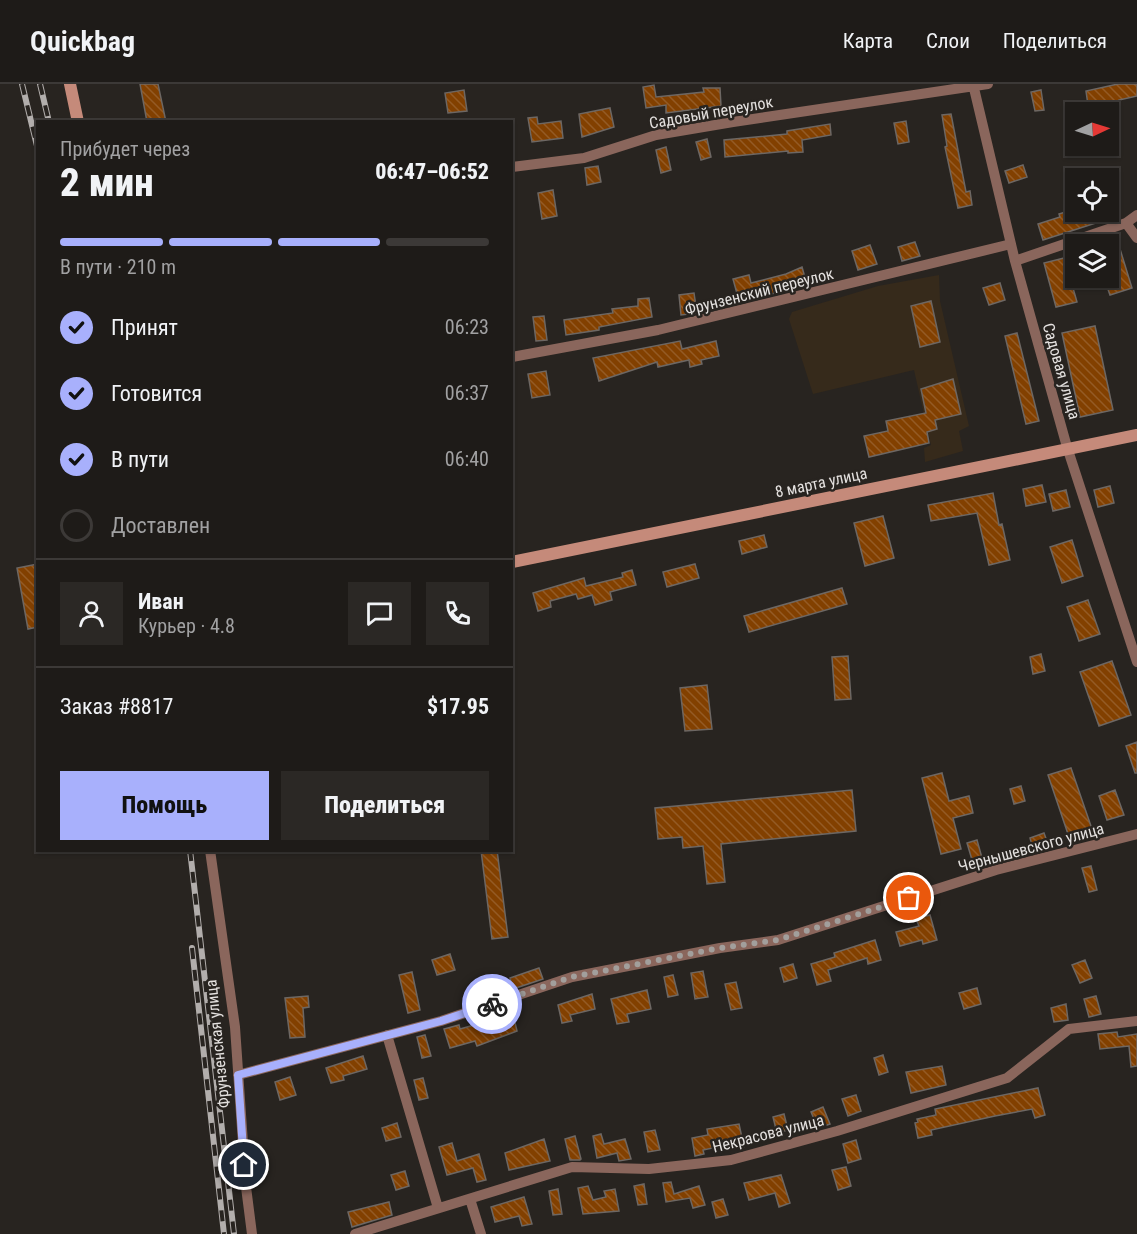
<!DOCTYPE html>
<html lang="ru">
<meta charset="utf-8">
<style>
:root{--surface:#1e1b18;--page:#2b2825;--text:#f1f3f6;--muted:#a1a1a2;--line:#3c3937;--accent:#a8b0fc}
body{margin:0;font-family:"Roboto Condensed",sans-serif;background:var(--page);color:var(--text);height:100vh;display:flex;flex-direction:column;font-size:22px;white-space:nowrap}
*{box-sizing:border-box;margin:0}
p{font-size:20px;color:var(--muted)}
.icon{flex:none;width:33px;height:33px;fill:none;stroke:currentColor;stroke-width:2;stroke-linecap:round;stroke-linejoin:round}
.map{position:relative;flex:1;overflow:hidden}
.drawer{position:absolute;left:36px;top:36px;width:477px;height:732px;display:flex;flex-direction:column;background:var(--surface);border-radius:0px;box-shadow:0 2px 4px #0004,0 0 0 2px var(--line)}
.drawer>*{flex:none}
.needle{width:39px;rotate:86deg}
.fabs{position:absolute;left:1065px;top:18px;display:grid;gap:12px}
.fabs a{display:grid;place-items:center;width:54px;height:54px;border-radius:0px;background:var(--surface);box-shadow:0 2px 4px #0004,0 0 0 2px var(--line);font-size:30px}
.pin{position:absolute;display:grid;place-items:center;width:51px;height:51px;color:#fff;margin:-26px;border:3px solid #fff;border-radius:50%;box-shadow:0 2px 6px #0007}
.courier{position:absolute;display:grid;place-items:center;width:60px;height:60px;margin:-30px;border:4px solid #a8b0fc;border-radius:50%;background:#fff;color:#222;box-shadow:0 2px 8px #0007}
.summary em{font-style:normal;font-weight:800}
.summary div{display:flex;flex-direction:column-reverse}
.summary{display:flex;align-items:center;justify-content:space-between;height:102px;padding:0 24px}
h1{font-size:39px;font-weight:800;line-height:45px}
.bar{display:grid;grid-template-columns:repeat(4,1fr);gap:9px 6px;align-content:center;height:72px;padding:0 24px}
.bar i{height:8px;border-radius:4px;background:var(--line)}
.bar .selected{background:var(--accent)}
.bar p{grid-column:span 4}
.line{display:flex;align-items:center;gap:15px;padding:0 24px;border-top:2px solid var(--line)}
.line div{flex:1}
.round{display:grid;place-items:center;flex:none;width:63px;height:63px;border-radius:0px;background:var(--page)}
ol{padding:0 24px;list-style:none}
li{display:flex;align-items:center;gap:18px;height:66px}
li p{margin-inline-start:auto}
li .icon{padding:6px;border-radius:50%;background:var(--accent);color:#111;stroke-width:4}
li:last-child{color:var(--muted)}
li i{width:33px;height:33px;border:3px solid var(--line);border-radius:50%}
.button{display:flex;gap:12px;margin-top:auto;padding:12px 24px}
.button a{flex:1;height:69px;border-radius:0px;background:var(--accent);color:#111;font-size:24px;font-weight:800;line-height:69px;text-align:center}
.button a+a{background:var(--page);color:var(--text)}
header{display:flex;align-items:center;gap:36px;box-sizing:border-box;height:84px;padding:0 30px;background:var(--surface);border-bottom:2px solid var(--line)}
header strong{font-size:28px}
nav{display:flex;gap:33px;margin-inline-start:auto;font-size:21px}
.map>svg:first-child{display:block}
.education{fill:#362a1b}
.building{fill:url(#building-back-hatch);stroke:#6d6763;stroke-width:1.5}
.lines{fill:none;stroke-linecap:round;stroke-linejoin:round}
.street{stroke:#8a665c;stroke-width:10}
.secondary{stroke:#c58a7a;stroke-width:12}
.rail-casing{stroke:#b2aeac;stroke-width:6}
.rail{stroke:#282420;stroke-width:4;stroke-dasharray:11;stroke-linecap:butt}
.done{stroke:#a29f9c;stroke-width:6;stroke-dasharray:0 10.8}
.route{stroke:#a8b0fc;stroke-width:8}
.labels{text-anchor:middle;stroke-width:5;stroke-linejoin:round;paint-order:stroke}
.street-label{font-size:16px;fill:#e4e1df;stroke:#282420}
</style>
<header>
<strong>Quickbag</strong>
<nav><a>Карта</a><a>Слои</a><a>Поделиться</a></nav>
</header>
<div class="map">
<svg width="1137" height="1150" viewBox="0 0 1137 1150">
<defs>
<pattern id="building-back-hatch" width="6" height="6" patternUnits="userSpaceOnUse" patternTransform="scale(1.5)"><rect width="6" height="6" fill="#824000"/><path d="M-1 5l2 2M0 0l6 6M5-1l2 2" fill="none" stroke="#945b25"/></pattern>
</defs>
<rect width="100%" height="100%" fill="#282420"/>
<path class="education" d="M939,191L940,217L969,342L959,347L963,367L925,378L924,364L931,361L914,286L813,310L789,235L792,228L878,202Z"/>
<path class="building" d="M140,0H158L166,38H147Z
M1118,0H1137V12L1119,16L1120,20L1089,28L1086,7Z
M654,1L656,13L704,8L703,4H720L721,22L666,29V21L646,24L643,3Z
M464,6L467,27L448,29L445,9Z
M1041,6L1044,26L1035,27L1031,8Z
M610,24L614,43L582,53L579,30Z
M951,30L966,108L970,107L972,121L958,124L945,63L947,62L942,31Z
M537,33L538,40L561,37L563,54L532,58L528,34Z
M906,37L909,58L898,60L894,39Z
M830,40L831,51L802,56L803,68L788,69V67L725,73L724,56L787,50V47Z
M707,55L711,73L701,76L696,58Z
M666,63L671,86L661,89L656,66Z
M1023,81L1027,93L1009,99L1005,87Z
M598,82L601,98L587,101L585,84Z
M553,106L557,132L542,135L538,109Z
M1072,126L1099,128L1102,137L1043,156L1038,140L1060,133L1059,130Z
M1116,152L1132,204L1110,211L1104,194H1108V154Z
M915,158L920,172L902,177L898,163Z
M870,161L877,180L858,186L852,167Z
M1076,171V180L1067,183L1077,218L1056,223L1044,179Z
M802,183L806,197L769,211L767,206L738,213L733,195L749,191L751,199L786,190Z
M1000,199L1005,216L989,221L983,204Z
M694,209L697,229L681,231L679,211Z
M649,214L652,233L599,243V246L566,251L564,236L613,229L612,225L638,222V215Z
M931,217L940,258L920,263L911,222Z
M544,232L547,256L536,257L533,233Z
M1095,242L1113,326L1080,333L1062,249Z
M1017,249L1039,337L1026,340L1005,252Z
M680,257L682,265L716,257L719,272L701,276L702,280L690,283L689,276L658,283L657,278L599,297L593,274Z
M546,287L550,311L532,314L528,290Z
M953,295L961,330L935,336L937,345L927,348L929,359L869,373L864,352L888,347L886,337L926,329L921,305Z
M1042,401L1046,418L1026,422L1023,405Z
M1110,402L1114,419L1098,423L1094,406Z
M1066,406L1070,423L1053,427L1049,410Z
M993,409L999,441L1002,440L1010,476L989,481L977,429L931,437L928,421Z
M883,432L894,474L865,482L854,439Z
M764,451L767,463L742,470L739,457Z
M1072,456L1083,492L1062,499L1050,463Z
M38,480V543L28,545L17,484Z
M695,480L699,494L667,503L663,488Z
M632,486L636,501L610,508L612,516L595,521L592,511L578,515L576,510L550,517L551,523L538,527L533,509L584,494L586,502L623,493L622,489Z
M842,504L847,520L749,548L744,532Z
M1088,516L1100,550L1079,557L1067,523Z
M1041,570L1045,587L1033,590L1030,573Z
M848,572L851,615L835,616L832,573Z
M1112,577L1131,631L1099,642L1080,588Z
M707,601L712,645L685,647L680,604Z
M1137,658V689H1135L1126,662Z
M1071,684L1092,745L1069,753L1048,691Z
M942,689L949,717L969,712L973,729L953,734L961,765L941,770L922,694Z
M1021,702L1025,717L1014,720L1010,705Z
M852,706L856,747L721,760L725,798L707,800L703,762L683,764L682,753L658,755L655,724Z
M1115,706L1124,731L1107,736L1099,712Z
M1044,749L1048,760L1033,765L1030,754Z
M977,756L982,774L972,776L967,759Z
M481,766H497L508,853L492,855Z
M1091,782L1097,806L1089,808L1082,784Z
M930,831L937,856L923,860L922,856L900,862L896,848L919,842L916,835Z
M875,856L881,876L868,880L867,874L828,886L831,897L817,901L811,880L835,873L834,869Z
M450,870L455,886L437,891L432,876Z
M1085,876L1092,894L1080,899L1072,881Z
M793,880L797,894L784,898L780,884Z
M539,884L543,895L513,905L510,894Z
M703,887L708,913L695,915L691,889Z
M412,888L420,926L408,929L399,891Z
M673,891L678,911L668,913L664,893Z
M736,898L742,924L731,926L725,900Z
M977,904L981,920L964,925L959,909Z
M647,906L651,925L627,930L629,938L617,940L611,915Z
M592,910L595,925L570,931L572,937L562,939L558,921Z
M308,912L309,923L303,924L305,953L290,954L285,914Z
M1096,912L1101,930L1089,933L1084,915Z
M1066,920L1068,936L1054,938L1051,924Z
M513,930L517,947L477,962L475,957L450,964L444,945L459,941L460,945Z
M1117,948L1118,953L1137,950V982L1131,983L1129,962L1100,965L1098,950Z
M425,951L431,972L422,974L417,953Z
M883,971L888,988L879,991L874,974Z
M363,972L367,985L343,992L344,996L331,999L326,984Z
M942,982L946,1001L911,1009L906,988Z
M290,993L296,1011L280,1016L275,998Z
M423,994L428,1014L419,1016L414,996Z
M1038,1004L1045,1031L1035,1034L1032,1025L995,1032L931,1046L932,1051L918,1054L915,1039L918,1038L917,1035L936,1031L935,1025Z
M856,1011L861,1027L848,1032L842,1015Z
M823,1023L830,1040L818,1044L811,1028Z
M784,1030L788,1046L777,1049L773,1033Z
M397,1039L401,1053L386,1057L382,1044Z
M739,1040L744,1063L732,1065L731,1060L703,1066L704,1070L695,1072L692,1054L708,1051L707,1045Z
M655,1046L660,1066L648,1068L644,1048Z
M601,1050L604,1060L625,1055L631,1075L619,1077L617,1069L597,1074L593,1052Z
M575,1052L581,1075L580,1076H570L565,1055Z
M544,1055L550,1077L509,1086L505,1069Z
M856,1056L861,1075L848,1079L843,1060Z
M452,1059L457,1077L479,1070L486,1096L477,1098L473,1084L447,1091L439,1063Z
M846,1083L851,1102L838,1106L832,1086Z
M405,1087L409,1102L396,1106L391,1091Z
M781,1091L790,1119L779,1123L775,1109L749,1116L744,1099Z
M671,1098L674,1110L699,1102L705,1121L693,1124L690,1114L666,1118L663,1099Z
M644,1100L647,1120L638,1121L634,1102Z
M588,1102L593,1116L606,1113L604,1107L615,1105L619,1127L583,1130L578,1104Z
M558,1105L562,1130L553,1131L549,1107Z
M524,1113L532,1140L522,1142L519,1132L495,1138L491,1123Z
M723,1115L728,1131L716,1134L712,1118Z
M389,1118L392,1131L352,1143L348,1128Z"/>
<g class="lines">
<path class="street" d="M973,0L1015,177L1067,363L1137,578
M512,83L584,74L656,51L733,38L988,0
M1126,139L1137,154
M1015,177L1126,139L1137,131
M512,273L658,246L1011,160
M210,766L235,943L246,1103L252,1150
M387,951L438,1124
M238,991L441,937L572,893L720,864L778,856L996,786L1137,750
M470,1115L481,1150
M355,1150L572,1083L649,1085L731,1076L837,1047L1007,994L1069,945L1137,937"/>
<path class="secondary" d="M70,0L78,38
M512,478L1137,351"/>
<g class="rail-casing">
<path id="rail" d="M22,0L38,66
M40,0L49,38
M190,766L234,1150
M192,864L224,1150"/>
</g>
<use href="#rail" class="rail"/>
</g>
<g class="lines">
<path class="done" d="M492,920L572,893L720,864L778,856L909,814"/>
<path class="route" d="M244,1081L238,991L441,937L492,920"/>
</g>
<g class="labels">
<g class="street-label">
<text transform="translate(711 28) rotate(-10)" y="6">Садовый переулок</text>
<text transform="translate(759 207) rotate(-14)" y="6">Фрунзенский переулок</text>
<text transform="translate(1062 287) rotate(74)" y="6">Садовая улица</text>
<text transform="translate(821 398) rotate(-12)" y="6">8 марта улица</text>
<text transform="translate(1031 763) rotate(-15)" y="6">Чернышевского улица</text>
<text transform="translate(217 960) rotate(-96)" y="6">Фрунзенская улица</text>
<text transform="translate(768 1049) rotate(-14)" y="6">Некрасова улица</text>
</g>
</g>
</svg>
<div class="fabs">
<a><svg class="needle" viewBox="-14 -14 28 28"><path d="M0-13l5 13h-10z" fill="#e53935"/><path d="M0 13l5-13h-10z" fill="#a1a1a2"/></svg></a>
<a><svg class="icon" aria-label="locate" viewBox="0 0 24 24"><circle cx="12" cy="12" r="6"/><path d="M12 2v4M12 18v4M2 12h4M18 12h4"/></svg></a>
<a><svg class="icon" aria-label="layers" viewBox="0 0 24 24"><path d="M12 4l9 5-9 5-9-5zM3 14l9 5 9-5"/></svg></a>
</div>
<div class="pin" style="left:909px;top:814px;background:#ea580c"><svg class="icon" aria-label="bag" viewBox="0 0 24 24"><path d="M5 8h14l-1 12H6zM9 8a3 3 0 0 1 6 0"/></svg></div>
<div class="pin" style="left:244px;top:1081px;background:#1f2937"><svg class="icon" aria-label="home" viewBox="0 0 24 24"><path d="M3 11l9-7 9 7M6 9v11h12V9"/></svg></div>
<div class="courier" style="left:492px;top:920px"><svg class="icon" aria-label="bike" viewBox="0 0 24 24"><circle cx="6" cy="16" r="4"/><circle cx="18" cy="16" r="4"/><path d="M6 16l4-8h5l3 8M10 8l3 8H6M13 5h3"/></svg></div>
<section class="drawer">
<div class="summary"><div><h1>2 мин</h1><p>Прибудет через</p></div><em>06:47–06:52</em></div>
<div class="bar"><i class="selected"></i><i class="selected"></i><i class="selected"></i><i></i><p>В пути · 210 m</p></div>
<ol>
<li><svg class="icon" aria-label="check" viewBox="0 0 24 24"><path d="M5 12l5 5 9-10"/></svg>Принят<p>06:23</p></li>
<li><svg class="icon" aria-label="check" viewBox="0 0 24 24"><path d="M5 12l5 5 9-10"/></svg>Готовится<p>06:37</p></li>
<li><svg class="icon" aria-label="check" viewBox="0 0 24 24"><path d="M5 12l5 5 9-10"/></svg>В пути<p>06:40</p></li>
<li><i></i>Доставлен</li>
</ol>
<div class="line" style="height:108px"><a class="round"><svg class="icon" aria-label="person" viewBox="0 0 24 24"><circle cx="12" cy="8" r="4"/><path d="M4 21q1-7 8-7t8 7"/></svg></a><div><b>Иван</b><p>Курьер · 4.8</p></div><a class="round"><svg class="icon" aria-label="chat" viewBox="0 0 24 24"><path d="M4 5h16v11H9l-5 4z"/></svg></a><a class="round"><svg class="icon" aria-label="phone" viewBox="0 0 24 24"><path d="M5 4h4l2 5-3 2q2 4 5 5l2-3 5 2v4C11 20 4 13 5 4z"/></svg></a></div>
<div class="line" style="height:78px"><div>Заказ #8817</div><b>$17.95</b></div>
<div class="button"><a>Помощь</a><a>Поделиться</a></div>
</section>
</div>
